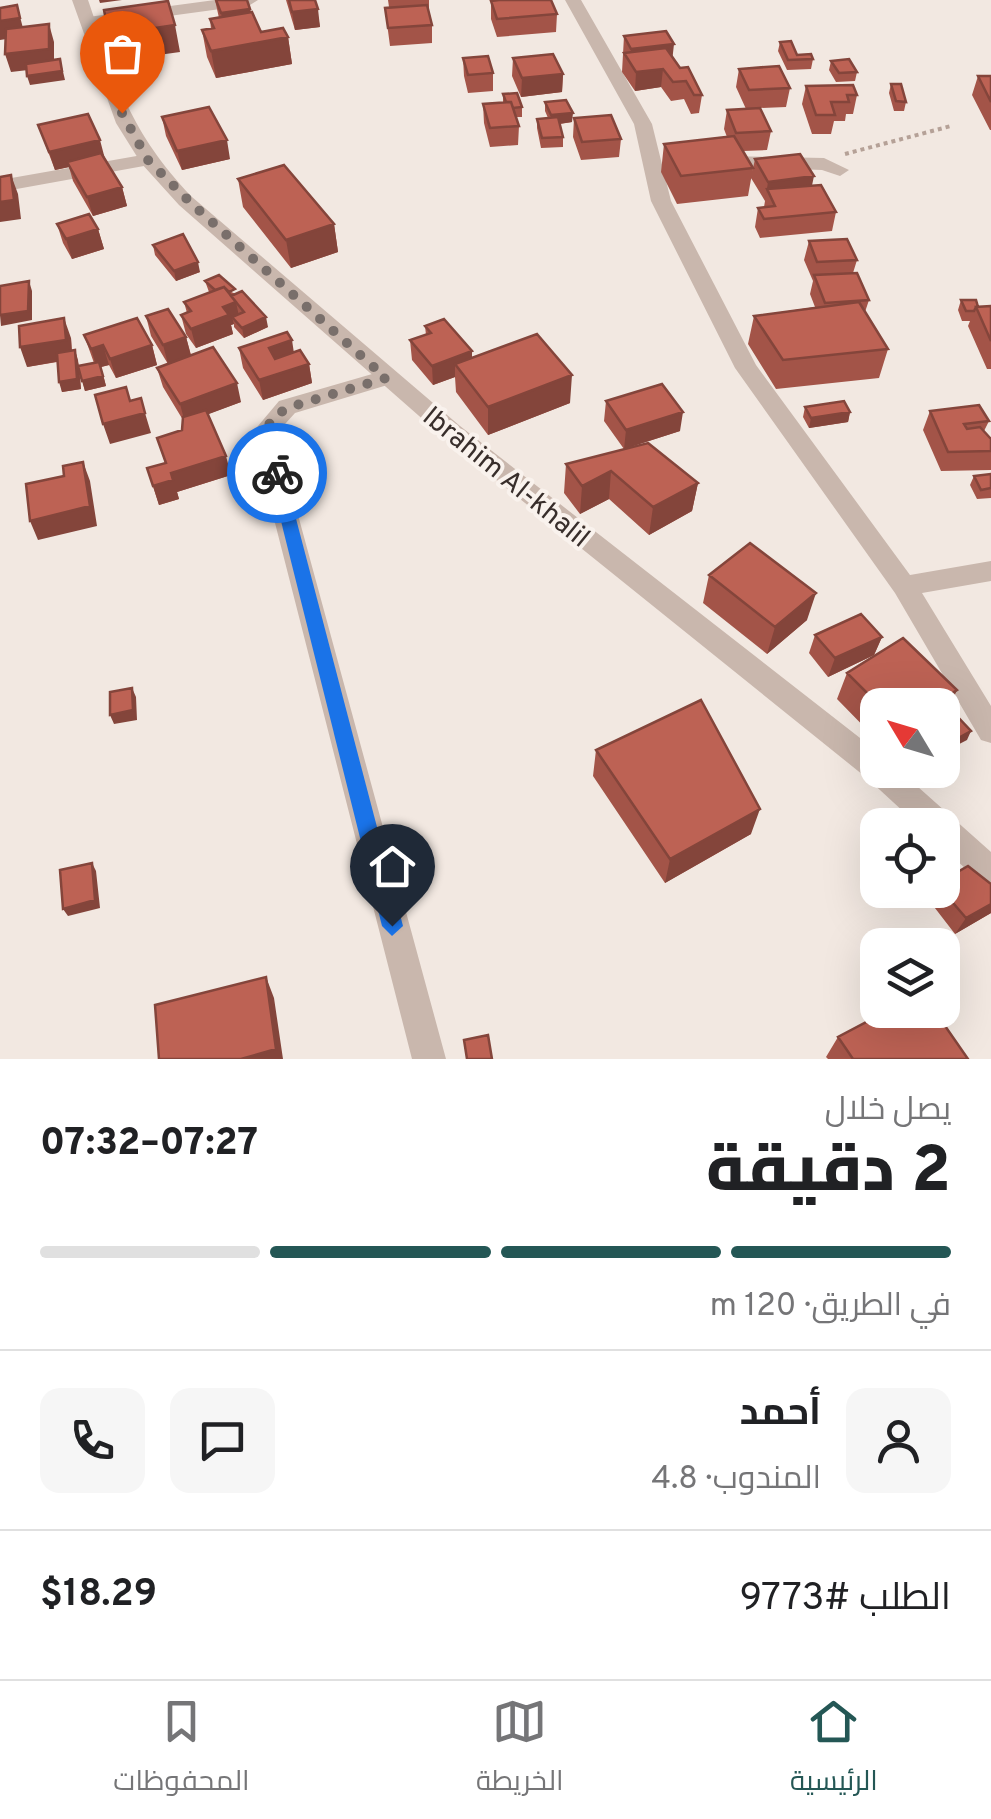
<!DOCTYPE html>
<html lang="ar">
<meta charset="utf-8">
<style>
:root{--surface:#fff;--page:#f6f6f6;--text:#202124;--muted:#757577;--line:#e0e0e0;--accent:#245755}
body{margin:0;font-family:Overpass,Cairo,sans-serif;background:var(--page);color:var(--text);direction:rtl;height:100vh;display:flex;flex-direction:column;font-size:38px;white-space:nowrap}
*{box-sizing:border-box;margin:0}
p{font-size:32px;color:var(--muted)}
.icon{flex:none;width:55px;height:55px;fill:none;stroke:currentColor;stroke-width:2;stroke-linecap:round;stroke-linejoin:round}
.map{position:relative;height:1059px;overflow:hidden;direction:ltr}
.panel{display:flex;flex-direction:column;background:var(--surface);flex:1}
.panel>*{flex:none}
.needle{width:65px;rotate:308deg}
.tools{position:absolute;left:860px;top:688px;display:grid;gap:20px}
.tools a{display:grid;place-items:center;width:100px;height:100px;border-radius:20px;background:var(--surface);box-shadow:0 10px 40px #0002;font-size:50px}
.pin{position:absolute;display:grid;place-items:center;width:85px;height:85px;color:#fff;margin:-102px -42px;border-radius:50% 50% 50% 0;rotate:-45deg;box-shadow:0 0 10px #0007}
.pin .icon{rotate:45deg}
.courier{position:absolute;display:grid;place-items:center;width:100px;height:100px;margin:-50px;border:8px solid #1a73e8;border-radius:50%;background:#fff;color:#222;box-shadow:0 2px 12px #0007}
.headline em{font-style:normal;font-weight:800}
.headline div{display:flex;flex-direction:column-reverse}
.headline{display:flex;align-items:center;justify-content:space-between;height:170px;padding:0 40px}
h1{font-size:65px;font-weight:800;line-height:75px}
.bar{display:grid;grid-template-columns:repeat(4,1fr);gap:15px 10px;align-content:center;height:120px;padding:0 40px}
.bar i{height:12px;border-radius:8px;background:var(--line)}
.bar .current{background:var(--accent)}
.bar p{grid-column:span 4}
.line{display:flex;align-items:center;gap:25px;padding:0 40px;border-top:2px solid var(--line)}
.line div{flex:1}
.round{display:grid;place-items:center;flex:none;width:105px;height:105px;border-radius:20px;background:var(--page)}
.menu{display:flex;justify-content:space-around;align-items:center;height:140px;border-top:2px solid var(--line);background:var(--surface);font-size:28px;color:var(--muted)}
.menu a{display:grid;justify-items:center;gap:5px}
.menu .current{color:var(--accent)}
.map>svg:first-child{display:block}
.lines{fill:none;stroke-linecap:round;stroke-linejoin:round}
.path{stroke:#b5a197;stroke-width:4;stroke-dasharray:4 4;stroke-linecap:butt}
.minor{fill:#c9b7ad;fill-rule:evenodd}
.tertiary{fill:#c9b7ad;fill-rule:evenodd}
.wall{fill:#a35448}
.shaded-wall{fill:#84453b}
.building{fill:#bd6254;stroke:#84453b;stroke-width:2.5}
.route{fill:#1a73e8}
.done{stroke:#796f6b;stroke-width:10;stroke-dasharray:0 18}
.labels{text-anchor:middle;stroke-width:8;stroke-linejoin:round;paint-order:stroke}
.street-label{font-size:28px;fill:#382e2b;stroke:#f9f2ed}
</style>
<div class="map">
<svg width="991" height="1059" viewBox="0 0 991 1059">
<rect width="100%" height="100%" fill="#f2e8e1"/>
<g class="lines">
<path class="path" d="M845,154L951,126"/>
<path class="minor" d="M215,0H258L250,5L88,27L80,22L88,17Z
M565,0H581L652,124L671,201L756,365L910,575L991,561V581L922,593L991,706V743L981,740L895,593L735,368L651,201L634,124Z
M148,154L155,156V164L0,192V180Z
M718,156L824,158L849,170L840,176L822,170L711,166L709,162Z
M386,370L397,378L394,383L295,413L276,434L446,1059H412L252,433L279,401Z"/>
<path class="tertiary" d="M72,0H88C116,82 130,132 192,197L460,426L878,752V770H899L991,852V887L980,882L942,847V825H918L868,779L443,437L179,205L141,163L116,123Z"/>
</g>
<path class="wall" d="M215,0H247L251,12L261,32L288,37L292,64L216,78L207,57L202,30L211,29L210,19L219,18Z
M286,0H315L320,27L295,30Z
M388,0H429V9H428L432,25V43L390,46L385,8L389,7Z
M491,1L557,14L556,32L497,37L491,19Z
M624,36L672,57L702,95L699,113L691,114L684,99L671,101L661,87L635,91L622,72Z
M780,42L797,55L813,59L811,69L787,70L778,51Z
M463,58L493,73V91L468,93L464,76Z
M513,58L563,74L562,92L521,97L512,76Z
M831,61L857,72L855,81L836,82L829,70Z
M739,69L790,88L786,107L760,108L771,131L767,150L743,151L753,168L748,196L677,204L661,172L664,144L727,137L724,129L727,110L746,109L736,87Z
M978,76H991V130H990L972,95Z
M891,84L906,102L904,111H894L889,93Z
M806,86L857,95L853,114H846L845,121H834L831,134H812L802,104Z
M503,94L522,107V117H516L519,126L518,145L490,147L484,123L483,104L503,103Z
M545,102L572,122L560,124L563,137V147L541,148L537,128V119L548,118L545,111Z
M162,117L230,159L182,170L166,136Z
M574,118L621,139L619,157L581,160L573,137Z
M38,125L105,159L122,187L127,206L93,216L73,181L69,167L55,170Z
M755,159L812,186L836,212L832,231L760,238L755,227L758,208L764,207L765,201L751,178Z
M238,179L334,224L338,252L291,268L243,207Z
M57,224L98,229L104,249L72,259L63,243Z
M809,241L857,260L853,273L869,300L865,312L888,349L879,378L776,389L748,344L754,316L815,307L810,294L813,281L804,260Z
M153,245L200,272L176,281L155,255Z
M205,281L236,294L268,327L244,338L234,327V324L231,325L233,334L196,348L186,334L181,315L187,313L184,302L209,292Z
M961,300L978,307L991,306V369H987L968,326L970,321H962L958,310Z
M146,316L186,337L191,355L241,402L208,414L231,475L177,492L179,499L159,505L147,468L165,463L157,438L182,430L183,420L163,387L157,368L168,364L151,336Z
M425,326L472,358L570,403L488,435L456,392L455,377L433,385L412,360L410,340L426,335Z
M84,335L152,345L157,365L116,378L109,365L101,367L106,386L85,391L79,367L81,389L62,392L57,362L27,367L71,338L72,351L75,350L79,366L94,363Z
M239,348L309,364L312,383L263,400L243,368Z
M606,401L680,431L624,449L604,421Z
M805,407L850,412L848,422L809,428L803,417Z
M930,411L989,421L984,431L991,439V470L941,471L923,430Z
M566,464L698,483L692,511L649,535L609,499L580,514L564,493Z
M991,474V498L977,499L970,485L974,476Z
M709,575L807,620L767,654L703,603Z
M815,635L882,637L874,655L828,677L809,653Z
M847,673L957,690L944,716L942,705H878V741L837,699Z
M596,750L751,834L665,883L593,776Z
M991,884V913L955,934L928,899L933,890Z
M838,1037L968,1059H828L826,1057Z"/>
<path class="shaded-wall" d="M99,0H122L100,3Z
M17,5L25,36L0,40V21Z
M250,9L253,27L224,31L221,13Z
M318,9L320,27L295,30L292,12Z
M49,24L54,42V67L11,72L5,54Z
M175,25L180,52L115,61L109,35Z
M288,37L292,64L216,78L211,51Z
M674,44L672,62L630,63L631,49Z
M60,59L65,80L30,85L27,76Z
M663,69L661,87L635,91L636,72Z
M563,74L562,92L521,97L522,78Z
M573,113L572,122L551,125V115Z
M100,140L105,159L70,167L67,162L69,167L55,170L49,152Z
M227,140L230,159L182,170L177,151Z
M11,175L18,194L21,219L0,222V202Z
M814,176L810,195L767,189L765,201L768,182Z
M122,187L127,206L93,216L87,197Z
M334,224L338,252L291,268L286,240Z
M98,229L104,249L72,259L66,239Z
M198,262L200,272L176,281L174,271Z
M29,281L32,291V320L1,326L0,315Z
M236,302L240,321L232,317L234,324L231,325L233,334L196,348L191,329L223,307Z
M266,317L268,327L244,338L242,328Z
M64,318L71,338L72,359L27,367L20,347Z
M186,337L191,356L168,364L163,345Z
M292,340L295,360L272,368L269,348Z
M103,345L109,365L101,367L106,386L85,391L82,381L97,369L91,349Z
M152,345L157,365L116,378L110,359Z
M75,350L78,360L81,389L62,392L59,382Z
M472,351V370L455,364V377L433,385L432,366Z
M309,364L312,383L263,400L259,380Z
M572,375L570,403L488,435V407Z
M237,383L241,402L185,423L180,404Z
M683,412L680,431L624,449L626,430Z
M850,412L848,422L809,428L811,418Z
M145,413L151,433L110,444L103,424Z
M226,456L231,475L177,492L179,499L159,505L153,486L171,473Z
M83,462L90,481L97,526L38,540L30,521Z
M611,471L609,499L580,514L582,486Z
M698,483L692,511L649,535L653,507Z
M816,593L807,620L767,654L775,627Z
M882,637L874,655L828,677L835,658Z
M132,688L136,697L137,720L114,724L110,715Z
M957,690L944,716L942,717V705H933Z
M971,731L967,740L942,753V747Z
M760,809L751,834L665,883L670,859Z
M92,863L96,871L100,908L68,916L63,909Z
M991,904V913L955,934L966,918Z
M266,977L274,998L283,1059H241Z"/>
<path class="building" d="M216,0H247L250,9L221,13Z
M289,0H315L318,9L292,12Z
M499,0H551L557,14L497,19L491,1Z
M168,1L175,25L109,35L104,10Z
M17,5L20,18L0,21V8Z
M427,5L432,25L388,28L385,8Z
M252,12L261,32L283,28L288,37L211,51L202,30L214,28L210,19Z
M49,24V49L5,54L6,29Z
M666,31L674,44L631,49L624,36Z
M791,41L797,55L811,54L813,59L788,60L780,42Z
M666,48L680,68L688,67L702,95H694L686,81L673,82L663,69L636,72L624,53Z
M553,54L563,74L522,78L513,58Z
M488,56L493,73L468,75L463,58Z
M60,59L62,71L27,76L26,64Z
M849,59L857,72L839,73L831,61Z
M779,66L790,88L749,90L739,69Z
M978,76H991V102Z
M891,84H901L906,102L896,101Z
M853,85L857,95H847L849,102H831L835,115H816L806,86Z
M517,93L522,107L513,108L511,102H506L503,94Z
M566,100L573,113L551,115L545,102Z
M511,102L519,126L490,128L483,104Z
M209,107L227,140L177,151L162,117Z
M760,108L771,131L736,133L727,110Z
M88,114L100,140L49,152L38,125Z
M611,115L621,139L582,142L574,118Z
M558,117L563,137L542,138L537,119Z
M734,136L753,168L681,176L664,144Z
M101,153L122,187L87,197L67,162Z
M800,154L814,176L768,182L755,159Z
M284,165L334,224L286,240L238,179Z
M11,175L14,200L0,202V177Z
M821,185L836,212L764,219L758,208L775,206L767,189Z
M89,214L98,229L66,239L57,224Z
M183,234L198,262L174,271L153,245Z
M847,239L857,260L817,262L809,241Z
M857,273L869,300L825,303L814,275Z
M219,275L235,289L229,292L224,287L215,290L205,281Z
M29,281L28,311L0,315V286Z
M224,287L236,302L223,307L229,315L191,329L181,315L191,311L184,302Z
M242,291L266,317L242,328L232,317L244,312L231,296Z
M961,300H976L978,307H976L974,311H966Z
M859,302L888,349L783,360L754,316Z
M991,306V341L976,307Z
M168,309L186,337L163,345L146,316Z
M64,318L66,340L20,347L19,326Z
M137,318L152,345L110,359L103,345L91,349L84,335Z
M444,319L472,351L432,366L410,340L431,333L425,326Z
M287,332L292,340L269,348L275,359L300,350L309,364L259,380L239,348Z
M537,334L572,375L488,407L455,364Z
M213,347L237,383L180,404L157,368Z
M75,350L77,379L59,382L57,353Z
M99,362L103,376L82,381L78,366Z
M662,384L683,412L626,430L606,401Z
M126,387L130,401L141,398L145,413L103,424L95,395Z
M844,401L850,412L811,418L805,407Z
M979,405L989,421L964,424L967,429L980,427L991,439V451L948,452L930,411Z
M206,410L226,456L171,473L173,480L153,486L147,468L166,463L157,438L182,430L183,417Z
M648,443L698,483L653,507L611,471L582,486L566,464Z
M83,462L90,506L30,521L26,484L64,476L63,466Z
M991,474V488L981,490L974,476Z
M750,543L816,593L775,627L709,575Z
M861,614L882,637L835,658L815,635Z
M903,638L957,690L933,705H879L847,673Z
M132,688L133,710L110,715V692Z
M701,700L760,809L670,859L596,750Z
M956,715L971,731L942,747V723Z
M92,863L95,900L63,909L60,870Z
M968,866L991,884V904L966,918L942,890V881Z
M266,977L276,1049L241,1059H159L155,1005Z
M889,1010H934L968,1059H853L838,1037Z
M488,1035L492,1059H467L464,1040Z"/>
<path class="route" d="M277,467L284,473L403,926L392,936L382,926L269,473Z"/>
<g class="lines">
<path class="done" d="M122,113L148,160L192,204L386,378L287,408L273,418L264,433L277,473"/>
</g>
<g class="labels">
<g class="street-label">
<text transform="translate(507 476) rotate(39)" y="10">Ibrahim Al-khalil</text>
</g>
</g>
</svg>
<div class="tools">
<a><svg class="needle" viewBox="-14 -14 28 28"><path d="M0-13l5 13h-10z" fill="#e53935"/><path d="M0 13l5-13h-10z" fill="#757577"/></svg></a>
<a><svg class="icon" aria-label="locate" viewBox="0 0 24 24"><circle cx="12" cy="12" r="6"/><path d="M12 2v4M12 18v4M2 12h4M18 12h4"/></svg></a>
<a><svg class="icon" aria-label="layers" viewBox="0 0 24 24"><path d="M12 4l9 5-9 5-9-5zM3 14l9 5 9-5"/></svg></a>
</div>
<div class="pin" style="left:122px;top:113px;background:#ea580c"><svg class="icon" aria-label="bag" viewBox="0 0 24 24"><path d="M5 8h14l-1 12H6zM9 8a3 3 0 0 1 6 0"/></svg></div>
<div class="pin" style="left:392px;top:926px;background:#1f2937"><svg class="icon" aria-label="home" viewBox="0 0 24 24"><path d="M3 11l9-7 9 7M6 9v11h12V9"/></svg></div>
<div class="courier" style="left:277px;top:473px"><svg class="icon" aria-label="bike" viewBox="0 0 24 24"><circle cx="6" cy="16" r="4"/><circle cx="18" cy="16" r="4"/><path d="M6 16l4-8h5l3 8M10 8l3 8H6M13 5h3"/></svg></div>
</div>
<section class="panel">
<div class="headline"><div><h1>2 دقيقة</h1><p>يصل خلال</p></div><em>07:27–07:32</em></div>
<div class="bar"><i class="current"></i><i class="current"></i><i class="current"></i><i></i><p>في الطريق · 120 m</p></div>
<div class="line" style="height:180px"><a class="round"><svg class="icon" aria-label="person" viewBox="0 0 24 24"><circle cx="12" cy="8" r="4"/><path d="M4 21q1-7 8-7t8 7"/></svg></a><div><b>أحمد</b><p>المندوب · 4.8</p></div><a class="round"><svg class="icon" aria-label="chat" viewBox="0 0 24 24"><path d="M4 5h16v11H9l-5 4z"/></svg></a><a class="round"><svg class="icon" aria-label="phone" viewBox="0 0 24 24"><path d="M5 4h4l2 5-3 2q2 4 5 5l2-3 5 2v4C11 20 4 13 5 4z"/></svg></a></div>
<div class="line" style="height:130px"><div>الطلب #9773</div><b>$18.29</b></div>
</section>
<nav class="menu">
<a class="current"><svg class="icon" aria-label="home" viewBox="0 0 24 24"><path d="M3 11l9-7 9 7M6 9v11h12V9"/></svg>الرئيسية</a>
<a><svg class="icon" aria-label="map" viewBox="0 0 24 24"><path d="M3 6l6-2 6 2 6-2v14l-6 2-6-2-6 2zM9 4v14M15 6v14"/></svg>الخريطة</a>
<a><svg class="icon" aria-label="saved" viewBox="0 0 24 24"><path d="M7 4h10v16l-5-4-5 4z"/></svg>المحفوظات</a>
</nav>
